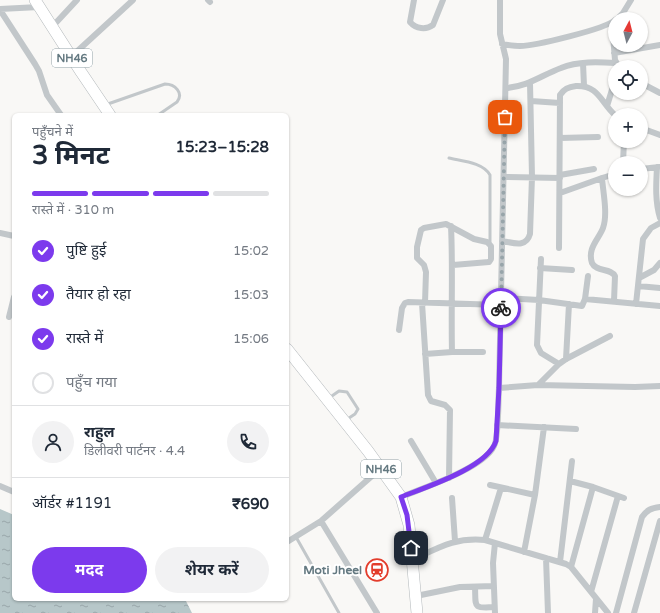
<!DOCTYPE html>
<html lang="hi">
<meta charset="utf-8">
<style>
:root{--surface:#fff;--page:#f2f2f3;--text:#1f2937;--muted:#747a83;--line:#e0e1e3;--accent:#7c3aed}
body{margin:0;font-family:"Varela Round","Noto Sans Devanagari",sans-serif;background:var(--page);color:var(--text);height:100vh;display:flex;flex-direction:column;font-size:15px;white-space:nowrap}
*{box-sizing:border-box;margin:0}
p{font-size:13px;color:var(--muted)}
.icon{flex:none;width:22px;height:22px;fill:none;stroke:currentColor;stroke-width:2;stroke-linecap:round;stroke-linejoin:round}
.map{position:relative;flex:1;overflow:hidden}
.details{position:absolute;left:12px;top:113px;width:277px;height:488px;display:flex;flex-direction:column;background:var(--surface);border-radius:6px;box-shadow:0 1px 3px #0004}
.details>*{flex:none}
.needle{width:26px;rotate:7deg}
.fabs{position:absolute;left:608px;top:12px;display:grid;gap:8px}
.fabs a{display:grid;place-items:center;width:40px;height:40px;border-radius:50%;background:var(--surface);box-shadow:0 1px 3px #0004;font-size:20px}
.pin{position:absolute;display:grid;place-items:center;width:34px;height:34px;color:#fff;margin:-17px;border-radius:8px;box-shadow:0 2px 6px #0006}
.courier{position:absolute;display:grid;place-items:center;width:40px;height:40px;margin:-20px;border:3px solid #7c3aed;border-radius:50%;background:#fff;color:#222;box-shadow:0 1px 5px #0007}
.overview em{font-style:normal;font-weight:700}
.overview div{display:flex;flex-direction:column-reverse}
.overview{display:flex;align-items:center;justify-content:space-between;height:68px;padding:0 20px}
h1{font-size:26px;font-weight:700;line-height:30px}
.bar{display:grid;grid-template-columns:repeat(4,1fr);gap:6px 4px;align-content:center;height:48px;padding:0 20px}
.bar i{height:5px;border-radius:3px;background:var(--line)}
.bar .on{background:var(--accent)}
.bar p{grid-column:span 4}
.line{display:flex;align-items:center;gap:10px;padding:0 20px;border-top:1px solid var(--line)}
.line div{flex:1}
.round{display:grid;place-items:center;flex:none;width:42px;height:42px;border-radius:21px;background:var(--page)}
ol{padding:0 20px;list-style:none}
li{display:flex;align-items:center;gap:12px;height:44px}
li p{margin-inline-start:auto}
li .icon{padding:4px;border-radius:50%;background:var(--accent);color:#fff;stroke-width:4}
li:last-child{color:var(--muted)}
li i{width:22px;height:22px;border:2px solid var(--line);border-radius:50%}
.action{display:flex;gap:8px;margin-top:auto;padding:8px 20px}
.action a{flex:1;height:46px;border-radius:24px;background:var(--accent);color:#fff;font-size:16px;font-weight:700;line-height:46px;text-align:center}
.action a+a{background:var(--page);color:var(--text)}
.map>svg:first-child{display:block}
.water{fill:url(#water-ripples)}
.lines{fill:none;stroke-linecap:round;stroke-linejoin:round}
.highway-casing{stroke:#b3b8bb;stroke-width:12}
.lane{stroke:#c2c7ca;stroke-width:3}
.street{stroke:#c2c7ca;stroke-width:6}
.highway{stroke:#fff;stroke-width:11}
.done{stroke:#98a5aa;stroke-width:4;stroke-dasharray:0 7.2}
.route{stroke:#7c3aed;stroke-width:5}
.labels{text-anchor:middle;stroke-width:4;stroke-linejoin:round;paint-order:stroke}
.shield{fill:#fff;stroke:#92a1a7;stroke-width:1}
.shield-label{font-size:11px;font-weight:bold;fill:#647981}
.poi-label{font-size:12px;font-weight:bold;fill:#647981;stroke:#fff;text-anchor:end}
</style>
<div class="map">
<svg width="660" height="613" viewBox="0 0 660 613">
<defs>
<pattern id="water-ripples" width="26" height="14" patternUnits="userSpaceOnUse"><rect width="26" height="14" fill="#b7c7c9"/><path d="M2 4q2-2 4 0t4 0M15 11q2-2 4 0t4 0" fill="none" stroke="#98a6a9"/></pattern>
</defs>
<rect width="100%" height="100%" fill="#f9f8f6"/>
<path class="water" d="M0,509L14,515V599H185L192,613H0Z"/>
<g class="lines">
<g class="highway-casing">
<path id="highway" d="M35,0L81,72L110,115
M287,349L368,451L401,497L409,525L417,613"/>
</g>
<path class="lane" d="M105,105L165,84C175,84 184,93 177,102L158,115
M449,158C461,161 483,162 490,175V244
M329,398L339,391L347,392L358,409L355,414L346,420
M296,537L339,613"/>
<path class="street" d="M208,0L210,2
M414,0L410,22C416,29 426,30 433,25L443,0
M0,9L39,7
M0,10L35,64L39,71L47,95L61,115
M617,19L623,13L631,0
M612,23L615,60L619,67
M52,27L77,0
M502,44C508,45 514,46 520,46C534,46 606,29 615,20
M614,53L660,45
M72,56L133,0
M583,63L584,86
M641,83L660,93
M506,88C527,87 542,75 561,68C578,61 598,62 616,63
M531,101L560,103
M607,106L615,80
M641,128L660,135
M560,138L598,137
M623,163L624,141
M657,167C656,185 655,201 660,218
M641,169L659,167
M560,175L594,169
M504,177L560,178
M602,178C603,192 608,214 603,228C599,239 587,248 592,263C596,272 611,268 615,276L614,301
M560,193L602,178L615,174
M451,226C453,268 451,310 452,352
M0,233L14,236
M502,241C514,243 526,248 530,234L532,177L530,83
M559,248L560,95C564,89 568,87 576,86C599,85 601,103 615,115
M541,259L537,345L541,353L559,364
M540,268L572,270
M639,278L654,270L660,263
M638,286L660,288
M501,298L539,300L582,306L585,299L588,276
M585,299L660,306
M422,303L428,395L431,401L445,405L450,410L449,478
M425,303L426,272L424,265L417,258V247L421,230L424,228L446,224L474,239L487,242L491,246V259L489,262L453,265
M636,304L643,239L651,228L660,223
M9,317L14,297
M399,330L402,308L405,303L408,302L501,305
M425,354L452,352H483
M566,359L569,304
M538,385L559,364L566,359L610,336
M499,388L538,385L635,387L660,386
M497,425L576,429
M411,441L436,483
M570,481L593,487L624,498
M490,485L535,495
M0,486L14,492
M401,497C423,488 484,468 494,446C499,438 498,400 499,388L506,59L500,34V0
M452,498L455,541
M321,521L377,613
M485,540L501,488
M287,542L321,521L381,468
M495,543L493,563L495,613
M524,552L535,495L544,427
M546,558L548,613
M412,560C438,548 455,537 485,540L566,564L571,567L608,613
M560,562L572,461
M571,567L593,487
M475,587C476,606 472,609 494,607
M591,592L618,496
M416,596L460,587L494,586
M595,613L596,599
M616,613L642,517C647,510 651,508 660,507
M634,613L660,521"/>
<use href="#highway" class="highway"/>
</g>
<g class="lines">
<path class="done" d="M501,308L505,117"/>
<path class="route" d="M411,548L407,515L401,497C426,487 487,468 496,441L499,388L501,308"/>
</g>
<defs>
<g id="station-ring" transform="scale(1.15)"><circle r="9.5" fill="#fff" stroke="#e33d2c" stroke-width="1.5"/><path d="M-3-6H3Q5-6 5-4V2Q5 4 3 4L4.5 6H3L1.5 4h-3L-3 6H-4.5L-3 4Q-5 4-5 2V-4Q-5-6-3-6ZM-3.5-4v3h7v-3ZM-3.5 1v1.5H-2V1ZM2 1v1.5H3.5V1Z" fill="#e33d2c"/></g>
</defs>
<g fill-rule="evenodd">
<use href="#station-ring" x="377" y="570"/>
</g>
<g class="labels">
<g class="shield">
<rect x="52" y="49" width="40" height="18" rx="3"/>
<rect x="361" y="460" width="40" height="18" rx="3"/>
</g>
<g class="shield-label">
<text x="72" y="62">NH46</text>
<text x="381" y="473">NH46</text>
</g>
<g class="poi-label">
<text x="362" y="574">Moti Jheel</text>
</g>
</g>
</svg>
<div class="fabs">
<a><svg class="needle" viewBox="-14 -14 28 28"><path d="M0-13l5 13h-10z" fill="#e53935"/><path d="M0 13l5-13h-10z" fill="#747a83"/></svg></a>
<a><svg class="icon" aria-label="locate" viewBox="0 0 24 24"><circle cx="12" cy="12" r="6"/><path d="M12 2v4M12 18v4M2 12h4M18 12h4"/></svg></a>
<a>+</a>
<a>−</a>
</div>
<div class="pin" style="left:505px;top:117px;background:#ea580c"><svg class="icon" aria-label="bag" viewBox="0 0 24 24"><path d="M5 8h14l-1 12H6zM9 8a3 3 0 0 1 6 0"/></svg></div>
<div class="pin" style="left:411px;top:548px;background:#1f2937"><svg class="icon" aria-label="home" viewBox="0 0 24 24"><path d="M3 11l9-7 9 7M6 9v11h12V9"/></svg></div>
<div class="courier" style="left:501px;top:308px"><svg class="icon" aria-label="bike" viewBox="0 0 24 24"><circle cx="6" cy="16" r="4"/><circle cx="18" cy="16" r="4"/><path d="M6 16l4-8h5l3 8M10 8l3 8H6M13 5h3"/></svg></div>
<section class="details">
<div class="overview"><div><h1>3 मिनट</h1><p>पहुँचने में</p></div><em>15:23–15:28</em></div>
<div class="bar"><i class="on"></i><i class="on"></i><i class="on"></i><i></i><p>रास्ते में · 310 m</p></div>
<ol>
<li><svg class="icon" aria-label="check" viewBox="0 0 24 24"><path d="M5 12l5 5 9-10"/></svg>पुष्टि हुई<p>15:02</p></li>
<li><svg class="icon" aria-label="check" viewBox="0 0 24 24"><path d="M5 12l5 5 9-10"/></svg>तैयार हो रहा<p>15:03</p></li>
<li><svg class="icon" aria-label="check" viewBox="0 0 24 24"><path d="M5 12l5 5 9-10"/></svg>रास्ते में<p>15:06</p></li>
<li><i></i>पहुँच गया</li>
</ol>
<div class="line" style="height:72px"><a class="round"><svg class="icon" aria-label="person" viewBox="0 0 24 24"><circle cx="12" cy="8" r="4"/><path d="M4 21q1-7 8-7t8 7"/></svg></a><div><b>राहुल</b><p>डिलीवरी पार्टनर · 4.4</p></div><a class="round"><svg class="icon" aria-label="phone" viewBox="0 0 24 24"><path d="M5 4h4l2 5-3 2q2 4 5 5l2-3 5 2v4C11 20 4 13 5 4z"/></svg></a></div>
<div class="line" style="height:52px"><div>ऑर्डर #1191</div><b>₹690</b></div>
<div class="action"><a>मदद</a><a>शेयर करें</a></div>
</section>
</div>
